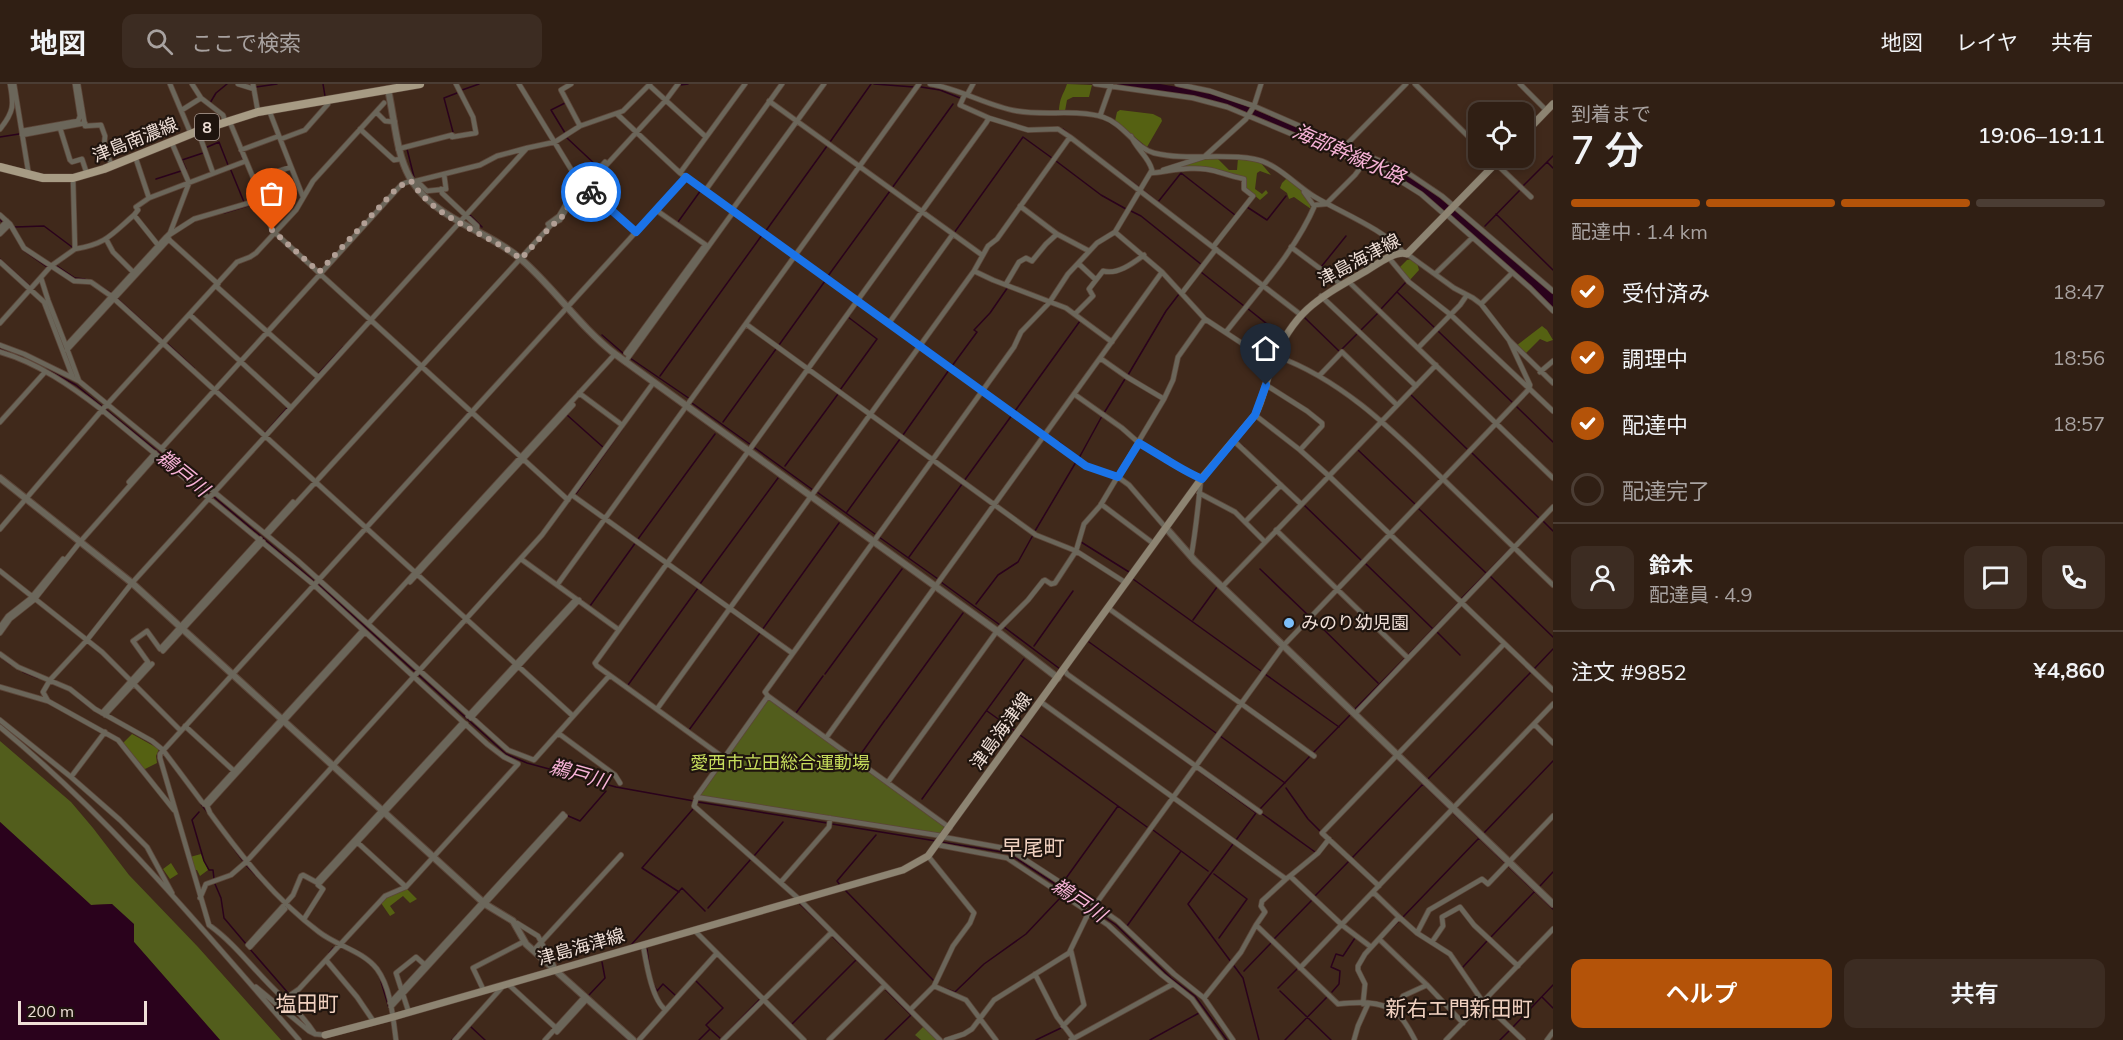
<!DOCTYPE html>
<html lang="ja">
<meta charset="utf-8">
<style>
:root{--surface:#301f14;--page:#3c2c22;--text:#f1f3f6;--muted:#a8a2a0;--line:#4b3d34;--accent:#b45309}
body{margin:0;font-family:Mulish,"Noto Sans JP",sans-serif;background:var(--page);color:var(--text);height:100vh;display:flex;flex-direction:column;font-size:22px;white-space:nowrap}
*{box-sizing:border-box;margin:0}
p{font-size:20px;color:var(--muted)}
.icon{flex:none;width:33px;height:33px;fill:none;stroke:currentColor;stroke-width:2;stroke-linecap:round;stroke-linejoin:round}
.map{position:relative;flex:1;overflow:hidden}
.drawer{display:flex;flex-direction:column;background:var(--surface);width:570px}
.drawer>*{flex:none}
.fabs{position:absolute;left:1468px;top:18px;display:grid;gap:12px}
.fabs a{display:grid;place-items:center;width:66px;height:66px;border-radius:12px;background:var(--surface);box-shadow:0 3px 9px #0003,0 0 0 2px var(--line);font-size:30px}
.scale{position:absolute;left:18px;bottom:15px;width:129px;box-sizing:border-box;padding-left:6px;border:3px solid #efdfd7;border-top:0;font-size:16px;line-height:21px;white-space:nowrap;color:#efdfd7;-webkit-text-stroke:4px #1f140e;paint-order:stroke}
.pin{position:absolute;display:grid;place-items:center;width:51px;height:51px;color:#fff;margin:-62px -26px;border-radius:50% 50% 50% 0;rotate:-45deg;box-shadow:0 0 6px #0007}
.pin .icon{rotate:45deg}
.courier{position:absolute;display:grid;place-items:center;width:60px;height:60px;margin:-30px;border:4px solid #1a73e8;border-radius:50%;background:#fff;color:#222;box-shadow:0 2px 8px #0007}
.summary em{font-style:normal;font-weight:600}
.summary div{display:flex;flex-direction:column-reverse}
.summary{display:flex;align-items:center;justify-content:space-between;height:102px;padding:0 18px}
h1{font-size:39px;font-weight:600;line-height:45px}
.bar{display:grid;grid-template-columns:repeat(4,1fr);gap:9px 6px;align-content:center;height:72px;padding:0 18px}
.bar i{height:8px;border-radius:4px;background:var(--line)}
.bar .on{background:var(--accent)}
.bar p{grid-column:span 4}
.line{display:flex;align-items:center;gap:15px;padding:0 18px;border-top:2px solid var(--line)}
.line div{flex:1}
.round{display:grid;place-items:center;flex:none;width:63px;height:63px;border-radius:12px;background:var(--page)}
ol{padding:0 18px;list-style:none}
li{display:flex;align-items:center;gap:18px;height:66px}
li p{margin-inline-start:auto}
li .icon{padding:6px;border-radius:50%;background:var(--accent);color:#fff;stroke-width:4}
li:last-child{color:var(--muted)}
li i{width:33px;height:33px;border:3px solid var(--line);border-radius:50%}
.primary-button{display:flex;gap:12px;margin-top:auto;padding:12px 18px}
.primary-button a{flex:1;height:69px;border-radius:12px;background:var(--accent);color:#fff;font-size:24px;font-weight:600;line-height:69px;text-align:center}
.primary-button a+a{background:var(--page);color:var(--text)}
header{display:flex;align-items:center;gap:36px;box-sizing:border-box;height:84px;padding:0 30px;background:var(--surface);border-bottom:2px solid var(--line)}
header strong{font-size:28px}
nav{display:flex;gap:33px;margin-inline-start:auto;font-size:21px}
.search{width:420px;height:54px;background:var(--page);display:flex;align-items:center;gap:15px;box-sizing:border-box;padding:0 21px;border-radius:12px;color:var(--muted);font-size:22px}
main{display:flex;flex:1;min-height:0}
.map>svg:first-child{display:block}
.green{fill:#525d1c}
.forest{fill:#556112}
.water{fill:#2a021c}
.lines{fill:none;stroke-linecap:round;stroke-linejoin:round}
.stream{stroke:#2a021c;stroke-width:1.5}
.minor-casing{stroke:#5c4639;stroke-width:6}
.tertiary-casing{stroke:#5c4639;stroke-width:8}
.secondary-casing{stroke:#5c4639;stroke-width:8}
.primary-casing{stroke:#5c4639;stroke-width:9}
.minor{stroke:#6b665a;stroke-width:4.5}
.tertiary{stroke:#6b665a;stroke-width:6}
.secondary{stroke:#8d8472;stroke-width:7}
.primary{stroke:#a79b84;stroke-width:8}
.done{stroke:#b29f95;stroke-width:6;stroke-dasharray:0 10.8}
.route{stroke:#1a73e8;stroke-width:8}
.poi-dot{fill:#7cbef9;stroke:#1f140e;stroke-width:2}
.labels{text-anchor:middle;stroke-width:4.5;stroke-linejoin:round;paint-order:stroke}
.shield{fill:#1f140e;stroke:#b1a29b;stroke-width:1.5}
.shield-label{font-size:16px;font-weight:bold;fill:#efdfd7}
.street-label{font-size:18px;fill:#efdfd7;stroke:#1f140e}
.poi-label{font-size:18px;fill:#efdfd7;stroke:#1f140e;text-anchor:start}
.park-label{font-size:18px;fill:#c6dc5c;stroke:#1f140e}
.water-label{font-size:20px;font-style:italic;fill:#f8b3d8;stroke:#1f140e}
.quarter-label{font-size:21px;fill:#f0d1c0;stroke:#1f140e}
</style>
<header>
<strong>地図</strong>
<div class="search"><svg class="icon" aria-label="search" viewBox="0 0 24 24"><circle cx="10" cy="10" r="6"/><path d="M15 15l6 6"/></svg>ここで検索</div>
<nav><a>地図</a><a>レイヤ</a><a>共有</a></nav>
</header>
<main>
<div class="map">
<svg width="1553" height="956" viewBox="0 0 1553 956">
<rect width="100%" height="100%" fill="#40291b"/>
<path class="green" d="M770,616L946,743L940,751L702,712L700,711L767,617Z
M0,657L71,718L93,744L129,791L198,863L281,956H220L134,858L112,820L91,821L0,738Z
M924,942L937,956H921L915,951Z"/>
<path class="forest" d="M1067,0L1092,1L1089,13H1073L1067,16L1065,27H1059C1060,12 1063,12 1067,0Z
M1120,26L1153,30L1161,34L1162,37L1147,63L1115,37L1117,28Z
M1217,74L1229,86H1237L1238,74L1260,78L1271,91L1260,87L1257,89L1255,105L1262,110L1266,106L1268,109L1260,116L1247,105L1246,98L1221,89L1178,83L1205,75Z
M1287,94C1297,102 1309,112 1311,125L1294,113L1289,115L1287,109L1280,104L1282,99Z
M1412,175L1417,179L1419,186L1409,197L1398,185L1407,176Z
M1542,242L1547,246L1553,256L1547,258L1540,255L1525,270L1516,262Z
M132,650L159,665L156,672L157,679L143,686L123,659Z
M201,770L208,786L200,792L197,786H194L190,773Z
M171,779L178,790L170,795L163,785Z
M407,805L417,815L410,819L403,812L390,822L395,829L390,832L381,819L386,813Z"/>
<path class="water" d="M1107,0H1160L1201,7L1227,14L1405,89L1429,105L1542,200L1553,210V223L1533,203L1446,128L1408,99L1226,21Z
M0,738L91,821L112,820L134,840V858L220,956H0Z"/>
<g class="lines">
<path class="stream" d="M323,0L325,12
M874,0L914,3
M680,1L688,0
M256,3L277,0
M921,3L940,6L960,14
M462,6L479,0
M210,19L216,9L227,0
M565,19L551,26L565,49
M1063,45L1072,52
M453,48L444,14L457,9
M0,53L19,50
M567,54L598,83
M1078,57L1139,103
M830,58L871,0
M205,64L219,58L228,81
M407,65L414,93
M240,68L243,76
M1553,72L1547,78L1553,84
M1056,77L1101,111L1126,125
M230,84L244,118
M186,85L182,76L203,69
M156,95L181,87
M1523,102L1547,78
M892,104L953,20
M708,106L732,123
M1143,106L1158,118L1181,89L1235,131
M1247,123L1267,136L1286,112
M736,126L764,146
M1131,127L1141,132L1202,181
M224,129L254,120
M1496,130L1553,186
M470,131L482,143
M0,135L2,138
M678,138L701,106
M1485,142L1520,106
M15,143L44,142L72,163
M766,147L795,168
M765,148L827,62
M954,149L1023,53L1052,74
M23,166L47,183
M799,171L857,213
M0,175L30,202
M57,182L75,194L85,195
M1321,183L1346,152
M1201,188L1244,222
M828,192L890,107
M100,202L111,209
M1397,208L1436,245
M118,215L163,256
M862,217L888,236
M1247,224L1282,252
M1381,225L1406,198
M1305,234L1340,268
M892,239L919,258
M57,245L63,260
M1360,247L1378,229
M1438,247L1513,319
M602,251L624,270
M168,260L194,284
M779,261L825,197
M924,261L982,303
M0,265L33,278L76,301L210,410
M64,265L75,292
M1342,265L1358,249
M630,274L690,315
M952,282L977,248L974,246L990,229L1008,203
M318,290L343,263
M1128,291L1166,227L1179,210
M660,292L762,151
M840,306L877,255L848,233
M219,307L229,316
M986,307L1043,347
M1410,310L1467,365
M692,319L751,361
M291,321L315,294
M1517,323L1553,358
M1015,327L1080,237
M1104,329L1125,295
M567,331L604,364
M723,338L776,265
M264,348H266L287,324
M903,351L949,286
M1048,351L1053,355
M1059,358L1077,372
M1238,358L1244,363
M755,364L813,406
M1358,366L1415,420
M1472,369L1539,434
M1079,374L1102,332
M785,382L838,310
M964,397L1012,331
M817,408L875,450
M575,411L623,344
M214,413L319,501L506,670L527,679L616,703L694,717
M1304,421L1361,476
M1419,425L1486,489
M847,428L900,355
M1543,437L1553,447
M367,440L468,329
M1035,447L1076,378
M879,453L938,495
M638,455L715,350
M1081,458L1129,488
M909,473L962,400
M1366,480L1433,545
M1260,485L1309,532
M1490,492L1553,553
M1133,495L1261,587
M941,498L1000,541
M700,500L778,394
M1461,515L1511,464
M976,520L998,491L1018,478L1033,451
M590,522L636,458
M1313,535L1378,599
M1193,536L1217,503
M1004,543L1060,585
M762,546L839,439
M1437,548L1460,571
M1089,558L1216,649
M1034,562L1073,507
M1408,571L1458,519
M3,575L11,581
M1534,585L1553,565
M23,588L38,594
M825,590L902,485
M1064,590L1192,682
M1265,590L1339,643
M628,601L698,504
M79,615L92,625
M1355,625L1405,574
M987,627L1015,647
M796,629L823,592
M886,635L963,529
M689,646L760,549
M1020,651L1147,743
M1220,652L1285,699
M1313,669L1350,631
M858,674L885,636
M1398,676L1449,725
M1196,685L1256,729
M1428,695L1531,588
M1286,704L1308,735L1321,748
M922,715L1024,575
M698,718L827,739
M200,719L208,729
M1260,725L1310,672
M199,728L192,736L204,777L209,786H213L214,795
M1261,729L1315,768
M1454,730L1505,779
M566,731L580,737L606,707
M832,740L936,757
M1153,746L1208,787
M1483,750L1553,677
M1236,756L1256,729
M941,758L1008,769L1090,823
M1233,760L1188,820L1243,894L1259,956
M232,762L243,777
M754,772L783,738
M1352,774L1423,700
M246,781L263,799
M1509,783L1553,825
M1214,790L1247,815L1219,854
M1064,797L1118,722
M215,800L221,814L224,834L246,860
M840,801L837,797L876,751
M1540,802L1553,788
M845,806L934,897
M679,808L642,784L693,725
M1315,812L1349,777
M800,820L827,846
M708,824L751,775
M1094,826L1116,841L1171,894L1195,912L1227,956
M1403,833L1479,754
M1127,842L1181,767
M1391,845L1399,837
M833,853L882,901
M1491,853L1535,807
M1274,855L1312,816
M631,861L682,804L705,827
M249,864L289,910
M647,865L650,888
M329,869L333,864
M1463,883L1487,857
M1244,887L1271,859
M379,891L389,924
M696,897L723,924L706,941L710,945L699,956
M654,901L657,907L663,900L675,911
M941,903L955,908L984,880L1026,850L1061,813
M1278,904L1297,885
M885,905L911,931L885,956
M1280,907L1331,956
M1332,908L1339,900L1340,887L1331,883L1336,870L1343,872L1355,854
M589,911L605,894L602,878
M1542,913L1553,924
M605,935L628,956
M792,940L856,876
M471,943L485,956
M1513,943L1553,901
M710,945L721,955L760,915
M452,956L457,950
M1036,956L1061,944
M1150,956L1199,929
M1285,956L1327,913
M1500,956L1510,946"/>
<g class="minor-casing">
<path id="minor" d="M14,0L29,92
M78,0L85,42L101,41L105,52L104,63L112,82
M170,0L191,50
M192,0L201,14
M238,0L254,5
M253,0L258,28
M519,0L577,95L636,148
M571,0L561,6L580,42
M930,0C961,5 987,22 1017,27C1045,32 1076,25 1103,33C1124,40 1135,64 1154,69C1187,77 1221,69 1254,75C1277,79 1295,101 1315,113C1340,128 1385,146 1403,168
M1095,0L1193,14L1227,23L1394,93L1421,110L1445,131
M1177,0L1210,7L1254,22L1408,89L1442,112L1553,207
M1415,0L1479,63
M1520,0L1547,27
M649,1L706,53
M967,11L973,0
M769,17L982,171
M182,26L201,14L223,31L225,37
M376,28L385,37L395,38
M617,30L680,89L1086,382L1118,393L1129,401L1166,444
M1100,32L1111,1
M989,34L1028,46L1058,45L1070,53
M229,36L262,115L272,146L568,416
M60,44L70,76L72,78L82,75L87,90
M0,45C14,28 14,21 10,0
M360,45L394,76L401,75
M22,47L78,37L80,32L75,0
M198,47L213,89
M22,51L85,39
M279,52L303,113
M281,55L305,46L328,20V16
M171,57L189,99L170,149L166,153L218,200
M1346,61L1406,0
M398,65L452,51V53L476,49L473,33L456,0
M241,66L279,52L269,26
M135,72L149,114
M1490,74L1531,113
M1163,86L1204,73L1246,35L1254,22L1261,0
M680,89L745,0
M1151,89C1171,87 1195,81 1215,87C1225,90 1234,93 1244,95V105L1253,112L1213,163
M254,95L291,83
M417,97L427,107L446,105L444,90
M412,98L480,81L497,72L527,64
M441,105L442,109L477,142V147
M705,107L782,0
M1304,108L1314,122
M572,114L605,78
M1020,122L1057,150L1089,167
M656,126L706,161
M732,126L824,0
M1446,130L1530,204L1553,227
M0,131L10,140L24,164L74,197L91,198L111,212L573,632
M134,131L158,161
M548,140L559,132L566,120
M0,144L7,137
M1115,148L1162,188L1205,235L1272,279
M0,150L10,140
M106,155L113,168L133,188
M1291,163L1342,201
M75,165C106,160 111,151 134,131L138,126L136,123L149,114L246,77
M1407,170L1454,204L1473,214L1481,220L1509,256L1553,299
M1389,174L1409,198L1451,231L1553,327
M0,178L44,218L73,294L79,297
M1079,180L1095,195
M974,187L993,196L1066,224L1112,258
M1435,190L1472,154
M41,194L48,216L66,262L166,153L194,135L262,115
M1348,197L1553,394
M1006,200L1019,178L1026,174L1032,177L1046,160L1057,150
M216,202L318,293
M1182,209L1216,165
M1321,212L1416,302
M1481,220L1512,189
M1075,230L1093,212L1089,205L1103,187C1117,191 1132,180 1144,171
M190,231L290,323
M0,239L51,182L75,165L73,94
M889,239L953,150
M746,240L1036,451L1076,467L1126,499
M1226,248C1257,208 1295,168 1315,121L1326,120L1355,91L1370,71
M0,261L24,270L73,294
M66,262L79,297L297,476L508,666L534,676L609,592
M1418,264L1460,221L1467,211
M67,266L169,155
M0,268C38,279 71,302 102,326L314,501L487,660L504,673L518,680L406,803L385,812L299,905L286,914
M629,271L626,269L705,161
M1276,272C1343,296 1394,348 1444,396C1480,431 1517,466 1553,501
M1100,274L1127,293L1164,315
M625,278L734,127
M1540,288L1553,277
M1319,292L1342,268L1397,321
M1266,301L1307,327L1322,339V342L1300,366
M579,309L622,341
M1074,310L1122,344L1139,359L1166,374L1181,385L1201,395C1198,421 1196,447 1191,473
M1255,331L1300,366L1329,392L1553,606
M0,338L45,288
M1234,357L1301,420
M162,364L402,100L411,97
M129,398L155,369
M1199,409L1235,428L1265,458
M572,411L792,569
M1101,420L1154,460
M1245,438L1281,401
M0,445L102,326L237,178L250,173L256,169L296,126L313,97L384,19
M1276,446L1408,574
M265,449L293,418
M267,451L552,140L560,136L567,124L666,16L678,0
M521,475L619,546
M0,487L102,568L181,647
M410,498L573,321
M557,501L919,0
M1222,503L1436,281
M1108,524L1314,672
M368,540L615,270
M0,543L8,532L31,514L63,475
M0,549L10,535L34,516L80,458L157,371
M163,567L263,458
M0,570L18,583L70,605L95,625L152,657L163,666L202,718L207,722L210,729C242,773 275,815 319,848C337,862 363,867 377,885C391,904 393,934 396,956
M1064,585L1067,590L1260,728
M0,603L48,617L118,656L174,726
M768,612L697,712L694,722L800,816L940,956
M48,617L43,608L50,596L87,556L132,499L527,64L555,58L580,42L623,27L650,0
M1041,618L1286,795L1290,792L1342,841L1371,863
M657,625L974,187L988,162L997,155L1070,53L1301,231
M102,629L148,578L133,557L147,547L160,565L260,455
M1355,630L1553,423
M105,631L152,580
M468,632L576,515
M471,634L579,516
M0,636L71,693L120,736L147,763L172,809
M1534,640L1553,659
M185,642L234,687
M0,643C112,735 204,847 299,956
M558,649L615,691L620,699
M826,654L1162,188
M724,674L597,582L595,579L986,39L989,34L960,21L965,10
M71,693L105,648
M888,698L997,547L1028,516L1043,497L1045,496L1051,500L1055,499L1076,467L1084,440L1100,422L1164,315L1173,296L1178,273L1205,235
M696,713L942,752
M204,720L363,546
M207,722L365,548
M950,744L768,612L765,608L1014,263L1021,248L1049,219L1068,190L1097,159L1115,148L1152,86C1149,73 1136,65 1131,52
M943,753L1009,765L1095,821L1118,837L1174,890L1204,914L1233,956
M357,758L406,803
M938,761L1007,774L1108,841L1162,891L1192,915L1221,956
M1290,792L1318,769L1329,755
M781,798L829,743L830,734
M1379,802L1322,749L1504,560
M1373,808L1399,833
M200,814L206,800L231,791L246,778L542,451L654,298
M283,823L285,825L250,863L248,861L293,811L301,792L303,791L316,798L463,638
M304,835L323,805L318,801L466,640
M517,839L538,852L554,882
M1256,841L1265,828L1261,822L1262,817L1286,795
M694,846L804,956
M1417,849L1429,826L1482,795L1488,800L1553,732
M1379,855L1428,902L1463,939
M1432,858L1443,842L1442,833L1460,823L1474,841L1518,882
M643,861C646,878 652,917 666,926
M534,866L621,771
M326,876L357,913L374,938
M1300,884L1553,620
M1035,890L1057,933L1073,954
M508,900L556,944
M934,902L966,916L996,956
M256,903L309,947L315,950L325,951
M484,907L473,884L525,857
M1204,914L1241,868L1256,841L1338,920C1355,918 1381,916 1395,928C1404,934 1410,947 1415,956
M390,919L563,730
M1363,920L1365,900L1358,886V882L1365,870L1399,833L1417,849L1450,870L1483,918L1523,956
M391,923L565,732
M910,926L934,902L953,862L970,839L974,829L928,772
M1395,927L1403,912L1427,901
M409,929L396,889L416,873L425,881
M1063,942L1084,921L1071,867
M557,948L587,915
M315,950C305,935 293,922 280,911C255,888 237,861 209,841L160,674V670L686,93
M455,956L504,901
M545,956L585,912
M639,956L717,869
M723,956L832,848
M829,956L885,901
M946,956L964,950L972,945L994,916L1069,869L1086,834L1095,821L1283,562L1529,305L1530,301L1509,256
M1071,956L1173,900
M1354,956L1358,942L1368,920
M1446,956L1553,845
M1547,956L1553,948"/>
</g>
<g class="tertiary-casing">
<path id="tertiary" d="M388,5C401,69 395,103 460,138C481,150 504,160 522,176C555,205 580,243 615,270L997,547L1058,594
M0,394L132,499L485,820L513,837L526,860L633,956
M1166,444L1195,477L1553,820"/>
</g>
<g class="secondary-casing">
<path id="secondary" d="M1524,50L1553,20
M325,951L393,933L903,786L928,772L1201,395L1255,331C1264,314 1266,295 1273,278C1294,226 1319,214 1366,187C1376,181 1395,166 1407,170L1501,74"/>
</g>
<g class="primary-casing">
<path id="primary" d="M0,83L43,94H73L104,85L198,47L258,28L420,0"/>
</g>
<use href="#minor" class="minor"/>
<use href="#tertiary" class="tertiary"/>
<use href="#secondary" class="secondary"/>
<use href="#primary" class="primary"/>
</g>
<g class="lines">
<path class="done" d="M272,146L319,188L398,103L411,97C436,136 485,148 521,175L552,141L560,136L567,124L586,103L591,108"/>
<path class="route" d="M591,108L636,148L686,93L1086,382L1118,393L1139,359C1160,371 1179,385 1202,395L1255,331L1266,301"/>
</g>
<circle class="poi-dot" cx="1289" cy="539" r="6"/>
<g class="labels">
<rect class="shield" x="195" y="30" width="24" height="26" rx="4.5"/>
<g class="shield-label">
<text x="207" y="49">8</text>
</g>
<g class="street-label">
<text transform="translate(135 56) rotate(-22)" y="6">津島南濃線</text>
<text transform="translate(1359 176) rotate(-28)" y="6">津島海津線</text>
<text transform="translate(1001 647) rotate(-54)" y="6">津島海津線</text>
<text transform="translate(581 863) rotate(-16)" y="6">津島海津線</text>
</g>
<g class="poi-label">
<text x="1301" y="545">みのり幼児園</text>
</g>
<g class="park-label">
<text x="780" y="685">愛西市立田総合運動場</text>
</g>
<g class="water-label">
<text transform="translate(1349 70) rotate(24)" y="7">海部幹線水路</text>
<text transform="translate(183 389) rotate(39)" y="7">鵜戸川</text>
<text transform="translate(579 690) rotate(16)" y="7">鵜戸川</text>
<text transform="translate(1079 816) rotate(34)" y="7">鵜戸川</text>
</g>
<g class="quarter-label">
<text x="1033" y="771">早尾町</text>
<text x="307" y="927">塩田町</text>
<text x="1459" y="932">新右エ門新田町</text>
</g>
</g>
</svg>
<div class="fabs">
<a><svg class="icon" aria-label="locate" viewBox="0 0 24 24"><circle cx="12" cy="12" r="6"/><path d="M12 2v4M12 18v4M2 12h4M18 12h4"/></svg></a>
</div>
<div class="scale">200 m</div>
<div class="pin" style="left:272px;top:146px;background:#ea580c"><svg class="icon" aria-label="bag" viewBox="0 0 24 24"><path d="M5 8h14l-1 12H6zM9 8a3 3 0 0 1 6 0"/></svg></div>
<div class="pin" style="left:1266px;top:301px;background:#1f2937"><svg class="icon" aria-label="home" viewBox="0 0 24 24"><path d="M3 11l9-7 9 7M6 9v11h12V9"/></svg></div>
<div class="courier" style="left:591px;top:108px"><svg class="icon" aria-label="bike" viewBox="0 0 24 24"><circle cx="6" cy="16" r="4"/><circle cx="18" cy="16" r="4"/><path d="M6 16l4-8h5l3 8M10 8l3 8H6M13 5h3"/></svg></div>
</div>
<section class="drawer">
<div class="summary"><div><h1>7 分</h1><p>到着まで</p></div><em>19:06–19:11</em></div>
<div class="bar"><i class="on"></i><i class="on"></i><i class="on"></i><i></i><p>配達中 · 1.4 km</p></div>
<ol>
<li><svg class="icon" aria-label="check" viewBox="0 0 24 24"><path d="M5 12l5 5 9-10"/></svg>受付済み<p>18:47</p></li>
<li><svg class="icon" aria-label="check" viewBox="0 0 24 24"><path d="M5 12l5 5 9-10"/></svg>調理中<p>18:56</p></li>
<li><svg class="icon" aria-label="check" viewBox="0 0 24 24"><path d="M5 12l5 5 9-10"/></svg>配達中<p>18:57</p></li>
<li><i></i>配達完了</li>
</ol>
<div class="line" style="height:108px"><a class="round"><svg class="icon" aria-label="person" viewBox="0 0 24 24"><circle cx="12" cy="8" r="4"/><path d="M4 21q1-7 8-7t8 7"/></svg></a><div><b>鈴木</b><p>配達員 · 4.9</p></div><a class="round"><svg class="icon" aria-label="chat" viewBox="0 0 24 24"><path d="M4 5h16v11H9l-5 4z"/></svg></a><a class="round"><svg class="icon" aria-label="phone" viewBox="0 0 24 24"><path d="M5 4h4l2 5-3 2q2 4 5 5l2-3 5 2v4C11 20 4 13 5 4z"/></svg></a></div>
<div class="line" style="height:78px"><div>注文 #9852</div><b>¥4,860</b></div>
<div class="primary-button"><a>ヘルプ</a><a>共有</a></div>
</section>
</main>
